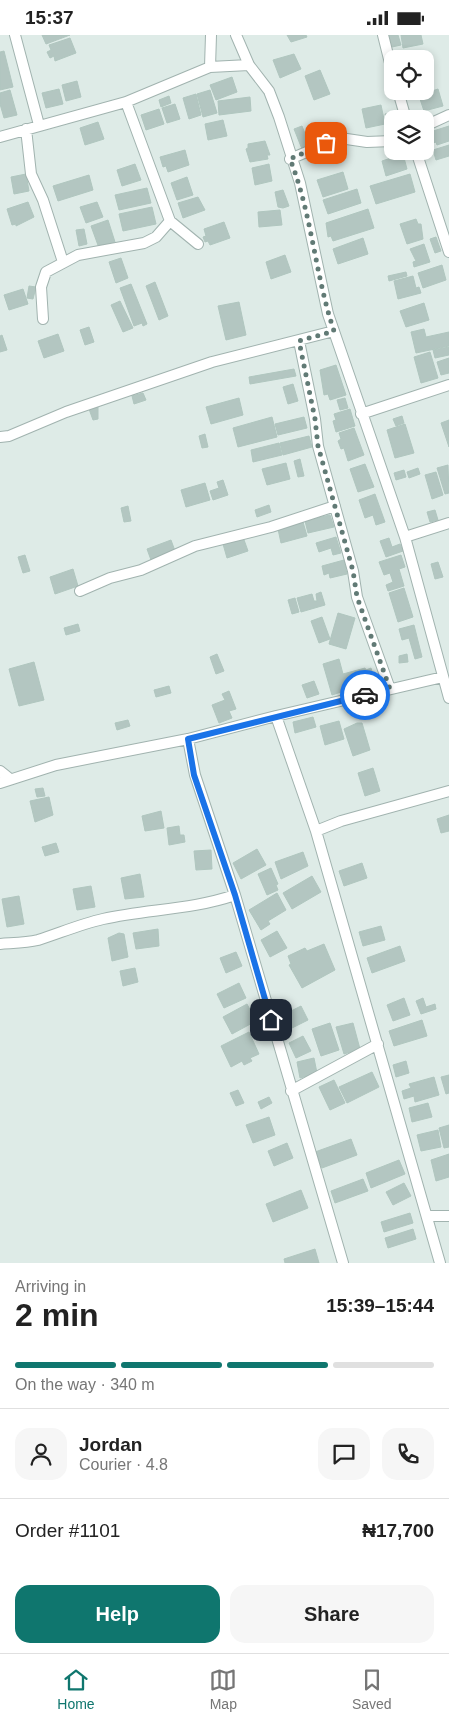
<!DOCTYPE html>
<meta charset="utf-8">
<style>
:root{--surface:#fff;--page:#f6f6f6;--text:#222;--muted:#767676;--line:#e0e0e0;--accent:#0f766e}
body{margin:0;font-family:Arial,sans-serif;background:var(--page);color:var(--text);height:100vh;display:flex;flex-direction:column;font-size:19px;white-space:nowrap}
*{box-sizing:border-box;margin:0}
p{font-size:16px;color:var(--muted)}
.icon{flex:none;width:28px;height:28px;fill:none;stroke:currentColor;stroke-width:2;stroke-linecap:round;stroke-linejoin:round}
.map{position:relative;height:1228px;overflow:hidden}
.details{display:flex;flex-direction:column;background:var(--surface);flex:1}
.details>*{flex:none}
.fabs{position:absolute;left:384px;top:15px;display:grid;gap:10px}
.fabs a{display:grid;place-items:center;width:50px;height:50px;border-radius:10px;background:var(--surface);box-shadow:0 2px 8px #0003;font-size:25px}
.pin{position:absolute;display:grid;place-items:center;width:42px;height:42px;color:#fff;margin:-21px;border-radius:10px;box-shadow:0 2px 8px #0006}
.courier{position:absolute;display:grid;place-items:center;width:50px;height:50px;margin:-25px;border:4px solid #1a73e8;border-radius:50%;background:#fff;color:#222;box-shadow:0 1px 6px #0007}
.head em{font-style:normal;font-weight:700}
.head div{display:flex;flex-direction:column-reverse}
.head{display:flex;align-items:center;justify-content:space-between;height:85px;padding:0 15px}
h1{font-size:32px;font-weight:700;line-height:38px}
.bar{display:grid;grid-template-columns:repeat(4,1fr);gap:8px 5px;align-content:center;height:60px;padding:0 15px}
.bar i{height:6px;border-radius:4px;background:var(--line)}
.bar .selected{background:var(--accent)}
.bar p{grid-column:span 4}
.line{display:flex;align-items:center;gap:12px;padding:0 15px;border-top:1px solid var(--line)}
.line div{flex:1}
.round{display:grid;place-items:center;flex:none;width:52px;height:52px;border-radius:15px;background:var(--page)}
.cta{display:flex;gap:10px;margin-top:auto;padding:10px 15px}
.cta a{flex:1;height:58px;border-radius:15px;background:var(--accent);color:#fff;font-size:20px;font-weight:700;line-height:58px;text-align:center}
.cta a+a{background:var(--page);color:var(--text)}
.status{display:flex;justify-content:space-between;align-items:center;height:35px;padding:0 25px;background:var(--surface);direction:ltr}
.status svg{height:14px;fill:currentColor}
.menu{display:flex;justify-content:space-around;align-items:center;height:70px;border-top:1px solid var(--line);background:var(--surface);font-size:14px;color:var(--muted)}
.menu a{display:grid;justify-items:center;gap:2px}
.menu .selected{color:var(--accent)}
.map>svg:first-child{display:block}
.building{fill:#b3c6c1;stroke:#b0c6bf}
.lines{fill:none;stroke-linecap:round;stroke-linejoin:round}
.minor-casing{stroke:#a1b3af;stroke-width:12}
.minor{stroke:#fff;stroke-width:10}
.done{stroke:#617a75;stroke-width:5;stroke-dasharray:0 9}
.route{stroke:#1a73e8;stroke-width:6}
</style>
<div class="status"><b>15:37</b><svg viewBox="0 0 49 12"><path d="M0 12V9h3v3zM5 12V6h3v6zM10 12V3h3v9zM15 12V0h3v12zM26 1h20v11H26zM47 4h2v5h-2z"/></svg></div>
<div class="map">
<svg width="449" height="1228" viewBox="0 0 449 1228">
<rect width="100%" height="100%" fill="#deebe7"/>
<path class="building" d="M42,0H70L46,9Z
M287,0H306L307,2L291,7Z
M388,0H398L401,10L392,12Z
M401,0H421L423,9L403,13Z
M70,3L76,18L55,26L54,21L50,23L47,17L51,15L49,10Z
M4,16L13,52L0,55V17Z
M294,19L301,34L280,43L273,25Z
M320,35L330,59L314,65L305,41Z
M232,42L237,57L216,65L210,50Z
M77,46L81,62L66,66L62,50Z
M59,54L63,69L46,73L42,58Z
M438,54L443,71L424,76L420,64L424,63L423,59Z
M10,55L17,80L4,83L0,69V58Z
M210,55L217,78L203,82L197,59Z
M196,59L201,80L189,84L183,63Z
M169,61L171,68L161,72L159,65Z
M250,62L251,76L219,80L218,66Z
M175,69L180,84L167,88L162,73Z
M381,70L385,89L366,93L362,74Z
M159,74L164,89L146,95L141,80Z
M394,77L396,84H392V88L388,89L385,79Z
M223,85L227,101L208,105L205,89Z
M98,87L104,104L85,110L80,93Z
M302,91L310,111L302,114L294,94Z
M449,91V106L437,110L436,107L433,108L430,97Z
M265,106L270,120H267L268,124L250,127L246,114L248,113V109Z
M449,110V121L436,125L433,115Z
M185,115L189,130L168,137L166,131L163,132L160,122Z
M403,119L407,134L386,141L382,126Z
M135,129L141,145L122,151L117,135Z
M269,129L272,146L255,150L252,133Z
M343,137L348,154L323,162L317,145Z
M26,139L29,156L14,159L11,142Z
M410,139L415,157L376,169L370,151Z
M89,140L93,155L58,166L53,151Z
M187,142L193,160L177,165L171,148Z
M147,153L151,168L119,175L115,160Z
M357,154L361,168L328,179L323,165Z
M283,155L289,171L283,173L278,172L275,157Z
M198,162L205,175L183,183L178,168Z
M28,167L34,182L16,191V189L12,190L7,174Z
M97,167L103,182L86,188L80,172Z
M152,172L156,189L123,196L119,179Z
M368,174L374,193L333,206L331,201L328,202L326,188Z
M280,175L282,190L259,192L258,177Z
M416,184L418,189H421L423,204L407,209L400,189Z
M108,185L115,207L99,213L91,191Z
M224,187L230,203L210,210L208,206L205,207L203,202L206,201L204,194Z
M84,194L87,209L79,211L76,195Z
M436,202L441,216L435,218L430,204Z
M363,203L368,219L338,229L333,214Z
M424,209L430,227L414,232L413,227L416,226L410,214Z
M285,220L291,237L271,244L266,227Z
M121,223L128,243L116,248L109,227Z
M442,230L446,245L423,253L418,238Z
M406,237L407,241L389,246L388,241Z
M413,241L416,253L419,252L421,258L398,264L394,246Z
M155,247L168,281L159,285L146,251Z
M131,249L147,289L143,291L142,288L134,291L120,253Z
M29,251L36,252L33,264L27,263Z
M23,254L28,269L9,275L4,260Z
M120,266L133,293L123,297L111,270Z
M239,267L246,300L226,305L218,271Z
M424,268L429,285L406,292L400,276Z
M89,292L94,307L85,310L80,295Z
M424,294L426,302L449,297V311L416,318L411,297Z
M58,299L64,316L44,323L38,306Z
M2,300L7,315L0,317V301Z
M449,312V320L435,323L433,315Z
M430,317L438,343L421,348L414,322Z
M449,323V338L441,340L437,327Z
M336,330L346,360L330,365L328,359L324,360L320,335Z
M294,334L296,341L250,349L249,342Z
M293,349L298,366L288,369L283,352Z
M143,358L146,365L134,369L132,361Z
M239,363L243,380L211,389L206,372Z
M345,363L348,373L340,375L337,365Z
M98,372V384L93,385L89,374Z
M350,374L355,391L336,397L333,386L336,385L334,379Z
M402,381L404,388L396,391L393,384Z
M272,382L277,402L238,412L233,393Z
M304,382L307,393L278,400L275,389Z
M449,385V412L441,388Z
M405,389L414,418L395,423L387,395Z
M354,393L364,420L348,426L344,413L341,414L338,406L341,404L339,398Z
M205,399L208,412L202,413L199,401Z
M309,401L312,412L283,420L280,408Z
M279,408L282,420L253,427L251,415Z
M300,424L304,441L298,442L294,426Z
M286,428L290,444L267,450L262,434Z
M365,429L374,452L358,457L350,434Z
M448,430L449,458L445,459L437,433Z
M418,433L420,439L409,443L407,437Z
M404,435L406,442L396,445L394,438Z
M436,437L443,460L432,464L425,440Z
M223,445L228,460L213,465L210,456L219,453L217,447Z
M205,448L210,465L186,472L181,455Z
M375,459L385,487L376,490L373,480L365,483L359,465Z
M269,470L271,477L257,482L255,475Z
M128,471L131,486L124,487L121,473Z
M435,475L438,485L430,487L427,477Z
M330,480L334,492L308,498L305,486Z
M303,487L307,501L281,508L278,494Z
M243,502L248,516L227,523L223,509Z
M336,502L341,518L333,520L331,513L319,517L316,508Z
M389,503L392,512L400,509L403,516L386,522L380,506Z
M171,505L175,516L151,525L147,514Z
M25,520L30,536L23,538L18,522Z
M401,520L405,532L399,534L404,551L388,556L386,550L393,547L390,538L384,540L379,527Z
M344,525L347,539L330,543L329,538L324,540L322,531Z
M438,527L443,542L435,544L431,529Z
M73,534L78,551L55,559L50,542Z
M404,553L413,582L398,587L389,558Z
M321,557L325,570L301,577L297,563L312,559L314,566H317L316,559Z
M295,563L299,577L292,579L288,565Z
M338,578L355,583L346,614L329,609Z
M322,582L330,604L319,608L311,586Z
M78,589L80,596L66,600L64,593Z
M414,590L422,622L415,624L409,603L402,605L399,594Z
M217,619L224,636L216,639L210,622Z
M407,619L408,627L399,628V621Z
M339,624L343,639L365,633L366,635L371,633L375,646L332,660L323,629Z
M34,627L44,665L19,671L9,634Z
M314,646L319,659L307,663L302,650Z
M169,651L171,658L156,662L154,655Z
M229,656L236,674L229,676L232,683L219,688L212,670L225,665L222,659Z
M313,682L316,692L295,698L293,687Z
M128,685L130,691L117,695L115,688Z
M339,686L344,704L325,710L320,691Z
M357,688H362L370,715L353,721L344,694Z
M373,733L380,756L365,761L358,738Z
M43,753L45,761L37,762L35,754Z
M49,762L53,780L35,787L30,766Z
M161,776L164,793L145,796L142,781Z
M449,780V796L441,798L437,784Z
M179,791L180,800H184L185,807L169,810L167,793Z
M56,808L59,817L45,821L42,812Z
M257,814L266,830L241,844L233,828Z
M211,815L212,834L196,835L194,816Z
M303,817L308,831L281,844L275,827Z
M362,828L367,843L344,851L339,836Z
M271,833L278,849L276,850L278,855L267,860L258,839Z
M140,839L144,862L125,864L121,843Z
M312,841L321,857L292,874L283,858Z
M91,851L95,872L77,875L73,854Z
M277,858L286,875L268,886L270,889L261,895L249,875Z
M19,861L24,889L7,892L2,864Z
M381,891L385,905L363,911L359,897Z
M158,894L159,911L136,914L133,898Z
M277,896L287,913L270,922L261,905Z
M119,898L124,899L128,922L112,926L108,903Z
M324,909L335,935L302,953L289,930L291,929L288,921L305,913L307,916Z
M400,911L405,926L372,938L367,923Z
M236,917L242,931L226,938L220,923Z
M135,933L138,947L123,951L120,936Z
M239,948L246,963L224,973L217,959Z
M404,963L410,980L393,986L387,970Z
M423,963L426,972L435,969L436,974L421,979L416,966Z
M247,969L256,986L232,999L223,982Z
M301,971L308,985L286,996L279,982Z
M422,985L427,1001L394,1011L389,996Z
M330,988L339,1015L321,1021L312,994Z
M353,988L360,1014L344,1019L336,992Z
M249,997L259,1019L250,1023L252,1026L244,1030L242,1026L231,1032L221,1011Z
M303,1001L311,1016L296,1023L289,1008Z
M314,1023L317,1038L300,1043L297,1027Z
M406,1026L409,1038L396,1042L393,1030Z
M372,1037L379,1052L347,1068L339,1052Z
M449,1040V1058L446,1059L441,1042Z
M434,1042L439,1060L415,1067L414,1061L404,1064L402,1056L411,1053L409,1049Z
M334,1045L345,1068L330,1075L319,1052Z
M238,1055L244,1068L236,1071L230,1058Z
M269,1062L272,1068L261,1074L258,1067Z
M428,1068L432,1082L412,1087L409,1073Z
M269,1082L275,1100L253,1108L246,1090Z
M449,1090V1112L444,1113L439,1093Z
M438,1095L441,1112L421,1116L417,1100Z
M351,1104L357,1120L322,1133L315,1117Z
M287,1108L293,1123L274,1131L268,1116Z
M449,1119V1142L436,1146L431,1125Z
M399,1125L405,1139L371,1153L366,1138Z
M363,1144L368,1156L335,1168L331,1156Z
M404,1148L411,1161L393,1170L386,1157Z
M301,1155L308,1173L273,1187L266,1169Z
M410,1178L413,1188L384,1197L381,1187Z
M413,1194L416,1204L388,1213L385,1203Z
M315,1214L319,1228H285L284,1224Z"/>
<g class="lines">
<g class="minor-casing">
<path id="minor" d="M15,0L39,90
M236,0L249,30L269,56L279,82L300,148L328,279L405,502L449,663
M383,0L392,36
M210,32L211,0
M398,56L406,84
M126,67L170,186L198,209
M425,91L449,80
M26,94L31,139L43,165L63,227
M0,102L126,67L210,32L249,30
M416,116L449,217
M290,124L340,103L367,107L392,106
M43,284L41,252L46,237L78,220L144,208L156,202L170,186
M299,306L315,384L318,411L353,536L357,562L390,654
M361,379L449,350
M0,402L9,401L66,377L212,327L334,296
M405,502L449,488
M80,556L110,543L141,535L195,511L271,492L335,471
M276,681L316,796L440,1228
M188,704L195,740L235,860L343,1228
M0,736L10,744
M0,748L56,730L188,704L276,681L443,642
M316,796L341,786L449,756
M0,909C12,908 26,908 38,905C60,898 81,889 103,884C148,874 191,875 235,860
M291,1056L378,1009
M427,1181H449"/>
</g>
<use href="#minor" class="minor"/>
</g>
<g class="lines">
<path class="done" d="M326,108L290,124C312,179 315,240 334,296L299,306L315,384L318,411L353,536L357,562L390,654L365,660"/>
<path class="route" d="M271,985L235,860L194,740L188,704L365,660"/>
</g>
</svg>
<div class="fabs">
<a><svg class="icon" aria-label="locate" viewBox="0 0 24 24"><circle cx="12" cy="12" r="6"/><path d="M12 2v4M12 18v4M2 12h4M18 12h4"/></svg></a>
<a><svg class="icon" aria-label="layers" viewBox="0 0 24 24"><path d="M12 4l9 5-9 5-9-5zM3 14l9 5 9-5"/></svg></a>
</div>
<div class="pin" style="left:326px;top:108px;background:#ea580c"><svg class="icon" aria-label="bag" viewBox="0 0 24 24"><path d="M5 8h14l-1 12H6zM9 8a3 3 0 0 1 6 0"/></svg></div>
<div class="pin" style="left:271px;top:985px;background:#1f2937"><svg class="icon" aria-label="home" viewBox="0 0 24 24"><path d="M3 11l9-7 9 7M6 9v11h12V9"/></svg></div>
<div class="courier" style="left:365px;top:660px"><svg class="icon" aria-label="car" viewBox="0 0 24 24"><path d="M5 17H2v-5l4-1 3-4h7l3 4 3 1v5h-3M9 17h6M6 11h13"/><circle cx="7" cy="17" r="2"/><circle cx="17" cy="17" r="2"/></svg></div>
</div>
<section class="details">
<div class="head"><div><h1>2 min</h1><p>Arriving in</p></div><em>15:39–15:44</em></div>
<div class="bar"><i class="selected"></i><i class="selected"></i><i class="selected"></i><i></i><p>On the way · 340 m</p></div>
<div class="line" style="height:90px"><a class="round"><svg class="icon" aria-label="person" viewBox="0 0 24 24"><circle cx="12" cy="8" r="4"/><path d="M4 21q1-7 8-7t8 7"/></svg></a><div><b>Jordan</b><p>Courier · 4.8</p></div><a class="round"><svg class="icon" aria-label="chat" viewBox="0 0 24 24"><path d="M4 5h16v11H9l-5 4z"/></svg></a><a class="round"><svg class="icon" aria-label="phone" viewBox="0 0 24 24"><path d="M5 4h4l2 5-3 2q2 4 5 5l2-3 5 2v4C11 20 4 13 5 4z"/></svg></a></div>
<div class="line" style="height:65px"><div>Order #1101</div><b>₦17,700</b></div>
<div class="cta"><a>Help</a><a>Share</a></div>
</section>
<nav class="menu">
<a class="selected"><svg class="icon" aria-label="home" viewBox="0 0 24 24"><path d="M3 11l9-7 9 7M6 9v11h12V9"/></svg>Home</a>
<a><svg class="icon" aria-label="map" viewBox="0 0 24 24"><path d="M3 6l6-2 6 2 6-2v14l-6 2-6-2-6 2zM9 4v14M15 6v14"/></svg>Map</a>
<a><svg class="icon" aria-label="saved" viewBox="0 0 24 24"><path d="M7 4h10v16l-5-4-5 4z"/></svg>Saved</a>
</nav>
